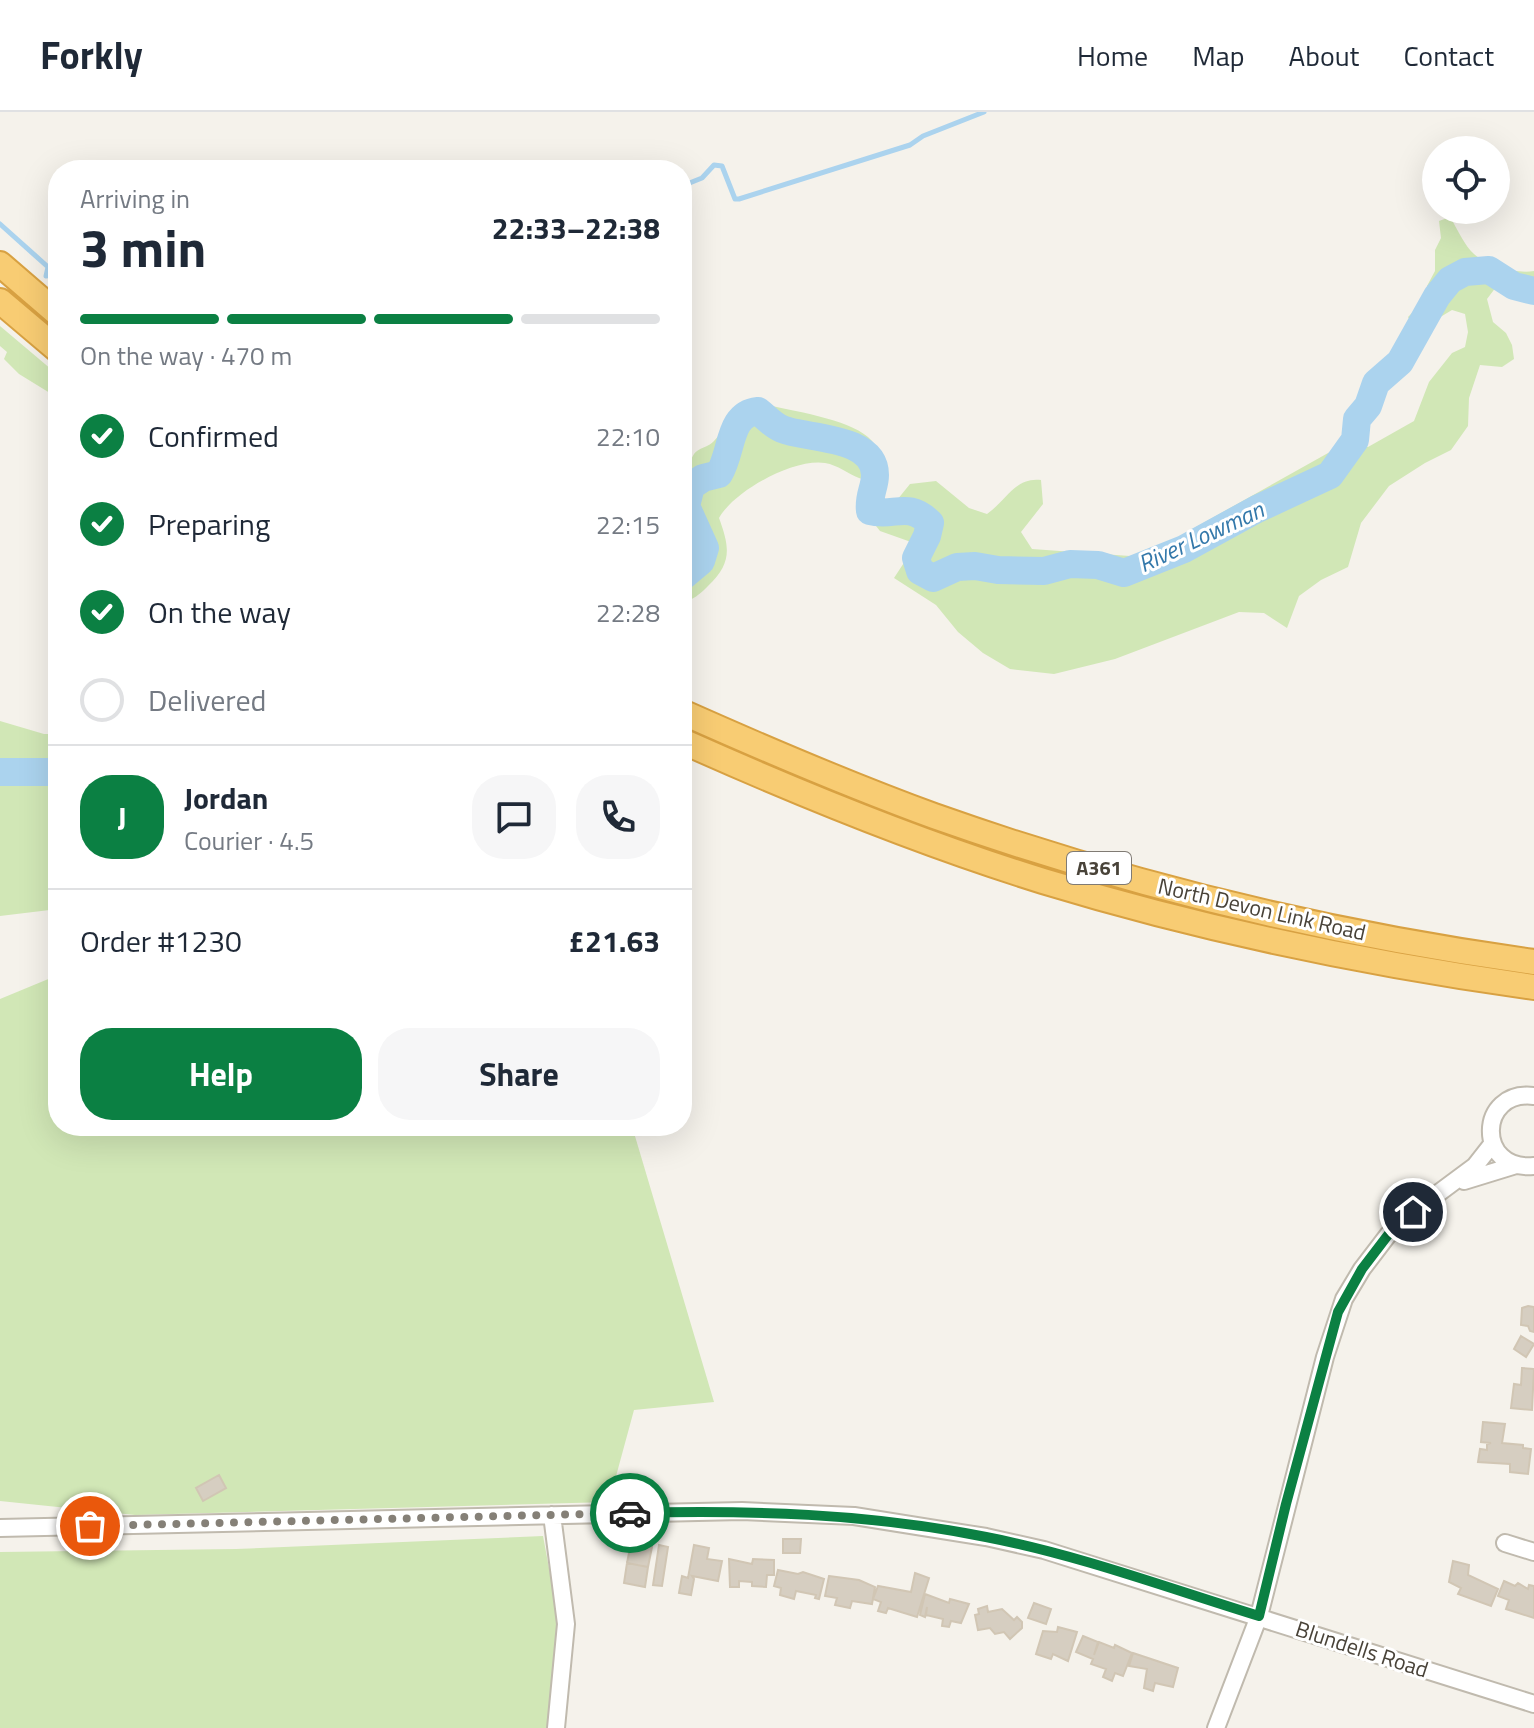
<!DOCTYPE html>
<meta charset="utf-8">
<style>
:root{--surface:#fff;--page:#f6f6f7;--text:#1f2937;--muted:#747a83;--line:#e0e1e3;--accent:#0b8043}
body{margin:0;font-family:"Titillium Web",sans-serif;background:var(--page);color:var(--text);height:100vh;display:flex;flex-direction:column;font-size:30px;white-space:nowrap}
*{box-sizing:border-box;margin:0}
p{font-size:26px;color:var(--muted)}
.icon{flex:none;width:44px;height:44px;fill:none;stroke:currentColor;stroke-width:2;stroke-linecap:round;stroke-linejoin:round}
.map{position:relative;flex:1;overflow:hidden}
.drawer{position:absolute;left:48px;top:48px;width:644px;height:976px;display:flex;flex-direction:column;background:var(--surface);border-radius:32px;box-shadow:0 8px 32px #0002}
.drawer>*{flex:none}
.tools{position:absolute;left:1422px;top:24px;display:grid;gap:16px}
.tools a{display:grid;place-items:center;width:88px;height:88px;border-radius:50%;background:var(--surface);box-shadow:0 8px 32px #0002;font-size:40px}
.pin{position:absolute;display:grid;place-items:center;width:68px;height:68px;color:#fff;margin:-34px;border:4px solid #fff;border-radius:50%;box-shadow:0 2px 8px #0007}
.courier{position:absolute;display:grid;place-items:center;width:80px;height:80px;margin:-40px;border:6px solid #0b8043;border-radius:50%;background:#fff;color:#222;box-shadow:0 2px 10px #0007}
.overview em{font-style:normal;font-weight:700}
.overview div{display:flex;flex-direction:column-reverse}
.overview{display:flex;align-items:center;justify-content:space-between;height:136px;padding:0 32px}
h1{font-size:52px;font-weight:700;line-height:60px}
.bar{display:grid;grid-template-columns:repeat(4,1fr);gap:12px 8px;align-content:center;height:96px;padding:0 32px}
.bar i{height:10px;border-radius:6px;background:var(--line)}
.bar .active{background:var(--accent)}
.bar p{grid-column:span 4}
.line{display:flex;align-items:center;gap:20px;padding:0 32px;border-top:2px solid var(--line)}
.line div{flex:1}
.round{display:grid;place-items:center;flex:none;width:84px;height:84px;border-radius:32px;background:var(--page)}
ol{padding:0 32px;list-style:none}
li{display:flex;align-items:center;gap:24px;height:88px}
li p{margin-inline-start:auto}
li .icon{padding:8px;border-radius:50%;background:var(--accent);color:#fff;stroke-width:4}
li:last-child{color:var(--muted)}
li i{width:44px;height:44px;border:4px solid var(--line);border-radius:50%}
.action{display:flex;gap:16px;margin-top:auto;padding:16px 32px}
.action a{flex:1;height:92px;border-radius:32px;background:var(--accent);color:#fff;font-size:32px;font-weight:700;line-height:92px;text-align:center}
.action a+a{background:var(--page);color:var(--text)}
header{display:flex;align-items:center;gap:48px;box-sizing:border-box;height:112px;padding:0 40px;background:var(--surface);border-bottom:2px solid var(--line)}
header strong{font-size:38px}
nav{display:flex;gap:44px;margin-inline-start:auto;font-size:28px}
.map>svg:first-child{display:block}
.green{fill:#d1e7b6}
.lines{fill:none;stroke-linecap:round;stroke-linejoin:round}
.stream{stroke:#abd3ee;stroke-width:5}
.river{stroke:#abd3ee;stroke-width:28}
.building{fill:#d6cec1;stroke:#d1c6b4;stroke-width:2}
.minor-casing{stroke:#c0baae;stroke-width:20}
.highway-casing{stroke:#d8a142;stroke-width:28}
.minor{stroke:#fff;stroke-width:16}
.highway{stroke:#f8cc73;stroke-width:24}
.done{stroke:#858077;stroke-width:8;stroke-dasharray:0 14.4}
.route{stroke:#0b8043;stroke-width:10}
.labels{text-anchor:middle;stroke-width:6;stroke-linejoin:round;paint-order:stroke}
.shield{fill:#fff;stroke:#807b74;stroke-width:2}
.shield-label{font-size:20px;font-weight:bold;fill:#494339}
.street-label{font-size:22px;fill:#494339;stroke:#fff}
.water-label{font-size:24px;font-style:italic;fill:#3378aa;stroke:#fff}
</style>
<header>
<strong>Forkly</strong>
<nav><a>Home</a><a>Map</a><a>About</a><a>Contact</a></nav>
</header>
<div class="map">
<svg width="1534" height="1616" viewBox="0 0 1534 1616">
<rect width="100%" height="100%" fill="#f5f2eb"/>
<path class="green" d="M1450,105C1457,116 1465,135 1474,142C1488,154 1516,162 1534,159V185L1496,175L1487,187L1493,210L1506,221L1512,233L1514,247L1502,255L1480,253L1469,286L1468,314L1451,338L1425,351L1389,374L1361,411L1348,455L1321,468L1299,484L1287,516L1264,501L1239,500L1115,547L1054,562L1010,557L983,541L958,520L936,493L894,466L909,443L911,430L880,419L876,414L910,372L936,369L969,396L987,402C1007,388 1015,365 1041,368L1043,392L1021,420L1032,437L1130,444L1164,433L1337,336L1344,325L1368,335L1414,309L1429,270L1452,241L1465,235L1468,220L1465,202L1452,198L1437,207L1414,215L1408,205L1428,185L1427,174L1435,159V138L1441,126L1439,109Z
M0,214L58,263V286L19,262L4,247L7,240L0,234Z
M760,291C790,299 846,306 868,325C878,333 883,352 887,364L884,372C876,370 867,369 859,366C848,362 838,353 825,351C794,346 734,379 719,406C730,436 732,451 708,474C699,483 694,487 682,491C682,453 674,372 694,342C698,336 709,335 714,329C735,307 725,299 760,291Z
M0,609L44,622H58V797L0,804Z
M58,863V1014H632L714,1290L634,1298L609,1390L135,1403L0,1389V887Z
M543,1424L555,1488L560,1539L549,1616H0V1440L236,1437Z"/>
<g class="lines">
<path class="stream" d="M682,74L702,66L714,53L722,54L735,87H739L910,33L923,24L984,0
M0,112L48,155L46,164L53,163L58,168"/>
<path class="river" d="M682,465L701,449L705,436L686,394L691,374L703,366L719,362C733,339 728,302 758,299C766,305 772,313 782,317C804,327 875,323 875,363C875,376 868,384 870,399C894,406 907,388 930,411L927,424L916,446L920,459L933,466L957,455L975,454L998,458L1044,459L1070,452L1098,453L1124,461L1184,437L1257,397L1330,363L1355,328L1357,307L1368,294L1376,271L1400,250L1437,184L1450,168L1465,160L1489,158L1514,174L1534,179
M0,660H58"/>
</g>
<path class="building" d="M1528,1194L1534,1195V1220L1530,1219L1528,1214L1521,1213L1522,1196Z
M1521,1224L1534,1232L1526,1245L1514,1237Z
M1522,1256L1534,1257L1532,1298L1511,1296L1514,1272L1521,1273Z
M1483,1310L1505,1312L1502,1331L1523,1333V1336L1531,1337L1528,1362L1510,1360V1352L1478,1350L1480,1337L1487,1338V1332L1491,1331L1481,1330Z
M219,1363L226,1376L203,1389L196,1376Z
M783,1427H801L800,1441H783Z
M631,1431L652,1435L648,1455L627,1451Z
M659,1433L668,1435L662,1474L653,1473Z
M694,1433L709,1436L707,1447L722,1449L718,1469L692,1464L694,1467L691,1483L679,1481L682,1464L688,1466Z
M729,1447L752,1452L753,1447L774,1448V1463H767L766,1475L752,1474V1470L739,1469V1475H730Z
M1453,1449L1469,1453L1468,1463L1498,1477L1491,1494L1458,1482L1461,1476L1449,1470Z
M627,1451L648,1455L645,1475L624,1471Z
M778,1458L798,1462L803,1460L824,1467L819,1487L815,1486L816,1483L796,1479L794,1487L780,1483L781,1476L774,1474Z
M915,1461L929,1466L917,1505L888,1496L886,1501L878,1499L881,1490L873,1487L878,1474L911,1480Z
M829,1464L859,1468L875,1475L872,1492L852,1489L850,1496L835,1493L837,1486L825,1484Z
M1504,1469L1515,1474L1518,1471L1528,1477L1529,1473L1534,1474V1506L1506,1497L1509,1488L1498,1484Z
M925,1482L949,1491L950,1487L969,1492L961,1511L951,1509L949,1515L942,1514L943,1507L926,1503L927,1495L925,1505L920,1503Z
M1034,1491L1051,1497L1046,1512L1028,1506Z
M987,1494L988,1500L1002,1497L1014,1508L1017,1505L1022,1510V1516L1010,1527L1004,1520L995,1522L990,1516L978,1518L975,1503L979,1502L978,1497Z
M1058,1515L1077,1520L1068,1549L1053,1542L1051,1547L1036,1542L1043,1519L1057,1520Z
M1083,1524L1098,1530L1094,1543L1099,1530L1114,1536L1115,1533L1132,1541L1123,1564L1115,1561L1112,1569L1103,1565L1106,1557L1091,1552L1093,1547L1076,1540Z
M1133,1541L1178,1556L1173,1575L1155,1571L1153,1579L1144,1576L1147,1557L1129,1554Z"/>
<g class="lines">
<g class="minor-casing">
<path id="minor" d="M1534,984C1477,977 1476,1060 1534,1054
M1464,1069L1516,1053
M552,1403L566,1512L556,1616
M0,1416L742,1399L854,1404L986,1425L1044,1438L1534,1592
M1505,1431L1534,1440
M1216,1616L1259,1504L1325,1245L1344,1187L1362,1157L1388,1123L1413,1100L1475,1054L1493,1031"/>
</g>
<g class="highway-casing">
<path id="highway" d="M0,152L58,202
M0,189L58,238
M682,600C765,637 849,673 934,704C1129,773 1330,822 1534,850
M682,629C800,682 920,731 1043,769C1204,818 1368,852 1534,875"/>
</g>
<use href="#minor" class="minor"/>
<use href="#highway" class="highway"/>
</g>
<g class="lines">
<path class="done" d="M90,1414L630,1401"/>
<path class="route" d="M630,1401C750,1398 867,1401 986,1425C1079,1443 1168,1476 1259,1504L1286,1392L1338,1200L1362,1157L1388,1123L1413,1100"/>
</g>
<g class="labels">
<rect class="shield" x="1067" y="740" width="64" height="32" rx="6"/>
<g class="shield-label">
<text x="1099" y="763">A361</text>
</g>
<g class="street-label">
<text transform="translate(1262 797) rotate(13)" y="8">North Devon Link Road</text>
<text transform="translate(1362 1537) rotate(18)" y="8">Blundells Road</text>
</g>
<g class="water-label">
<text transform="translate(1201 425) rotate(-25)" y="8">River Lowman</text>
</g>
</g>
</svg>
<div class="tools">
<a><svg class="icon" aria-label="locate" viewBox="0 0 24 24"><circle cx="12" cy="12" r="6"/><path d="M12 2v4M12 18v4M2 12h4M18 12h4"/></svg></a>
</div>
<div class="pin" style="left:90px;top:1414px;background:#ea580c"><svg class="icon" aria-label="bag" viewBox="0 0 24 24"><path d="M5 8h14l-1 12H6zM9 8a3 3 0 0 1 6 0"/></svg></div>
<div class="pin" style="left:1413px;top:1100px;background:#1f2937"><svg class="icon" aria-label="home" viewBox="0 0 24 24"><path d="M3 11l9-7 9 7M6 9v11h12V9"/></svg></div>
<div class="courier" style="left:630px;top:1401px"><svg class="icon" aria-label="car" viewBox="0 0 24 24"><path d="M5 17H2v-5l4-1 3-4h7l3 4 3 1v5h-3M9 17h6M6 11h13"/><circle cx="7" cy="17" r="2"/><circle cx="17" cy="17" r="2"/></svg></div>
<section class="drawer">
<div class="overview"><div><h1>3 min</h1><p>Arriving in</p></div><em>22:33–22:38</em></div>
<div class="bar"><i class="active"></i><i class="active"></i><i class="active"></i><i></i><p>On the way · 470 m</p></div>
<ol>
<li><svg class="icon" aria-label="check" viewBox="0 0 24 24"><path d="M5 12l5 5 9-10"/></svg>Confirmed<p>22:10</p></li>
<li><svg class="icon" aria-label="check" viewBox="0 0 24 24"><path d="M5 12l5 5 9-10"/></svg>Preparing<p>22:15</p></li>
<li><svg class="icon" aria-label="check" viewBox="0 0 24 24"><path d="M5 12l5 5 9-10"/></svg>On the way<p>22:28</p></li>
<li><i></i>Delivered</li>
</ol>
<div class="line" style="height:144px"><b class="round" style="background:var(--accent);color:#fff">J</b><div><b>Jordan</b><p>Courier · 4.5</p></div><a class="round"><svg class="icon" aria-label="chat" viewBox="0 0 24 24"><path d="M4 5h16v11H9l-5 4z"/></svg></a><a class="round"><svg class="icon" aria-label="phone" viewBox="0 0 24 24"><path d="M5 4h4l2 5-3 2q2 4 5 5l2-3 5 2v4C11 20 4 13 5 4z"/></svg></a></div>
<div class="line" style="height:104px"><div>Order #1230</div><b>£21.63</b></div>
<div class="action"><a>Help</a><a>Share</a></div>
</section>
</div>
